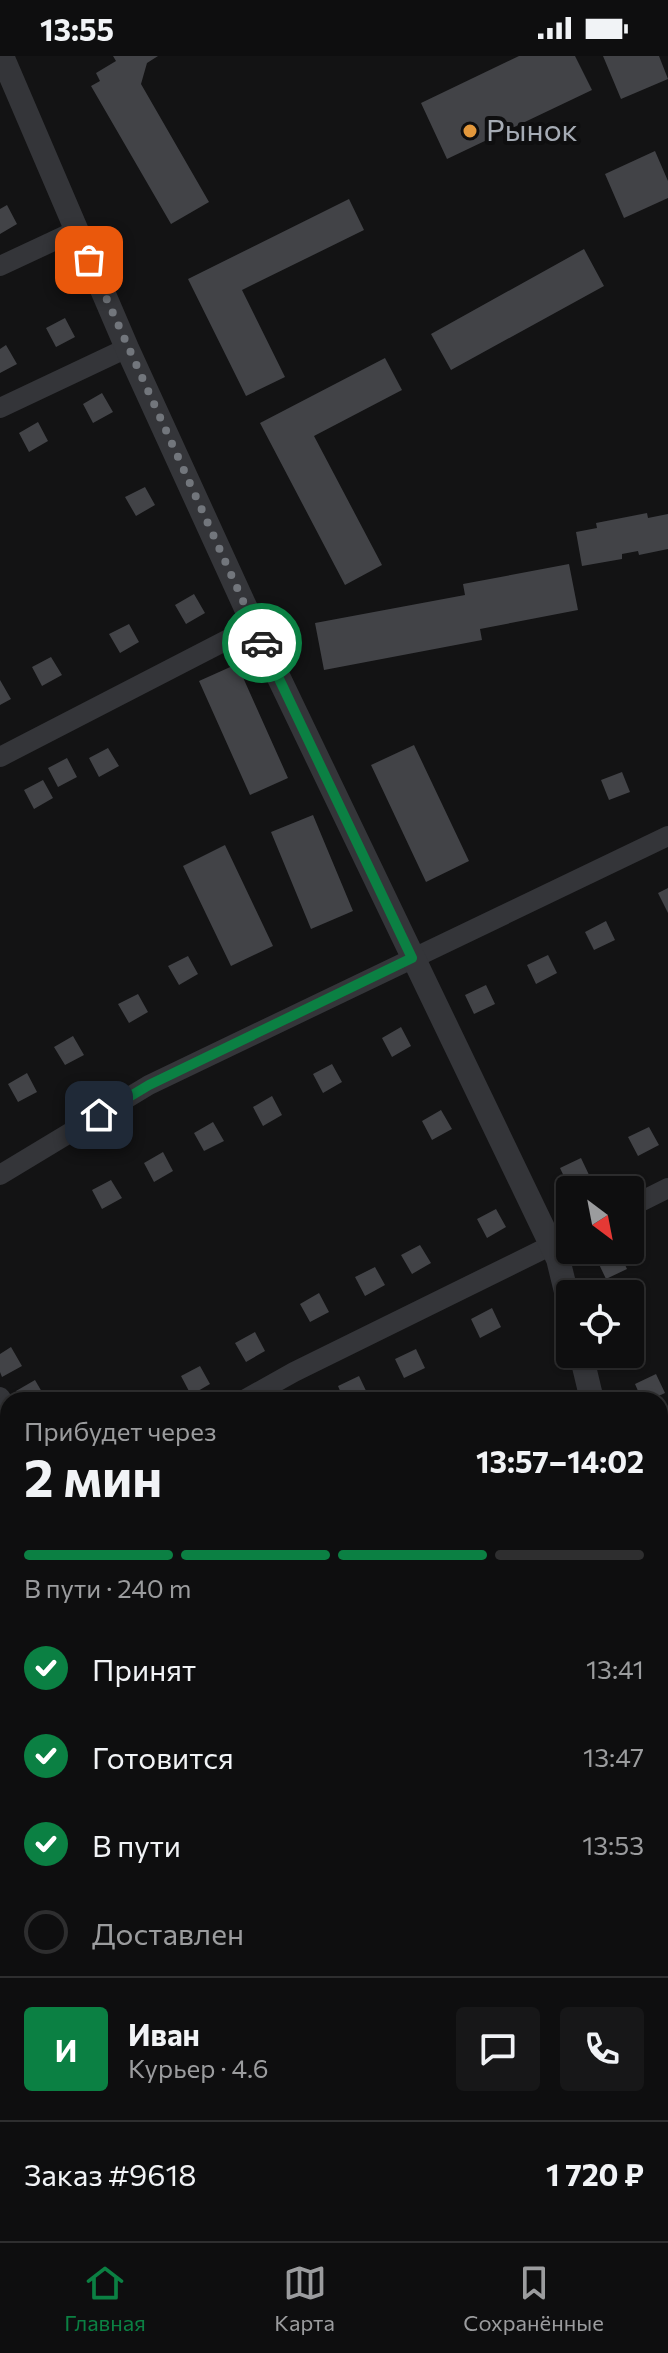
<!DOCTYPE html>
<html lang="ru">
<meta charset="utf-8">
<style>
:root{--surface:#0e0e0f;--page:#171718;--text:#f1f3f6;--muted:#9b9c9e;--line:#2e2e2f;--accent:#0b8043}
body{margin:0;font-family:Commissioner,sans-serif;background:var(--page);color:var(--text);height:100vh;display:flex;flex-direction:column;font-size:30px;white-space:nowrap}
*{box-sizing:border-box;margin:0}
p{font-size:26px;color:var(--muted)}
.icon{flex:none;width:44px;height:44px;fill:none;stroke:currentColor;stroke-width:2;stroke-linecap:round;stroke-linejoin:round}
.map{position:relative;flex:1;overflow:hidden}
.panel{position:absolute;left:0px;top:1336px;width:668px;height:850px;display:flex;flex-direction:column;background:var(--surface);border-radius:24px 24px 0 0;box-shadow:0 2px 6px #0004,0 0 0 2px var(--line)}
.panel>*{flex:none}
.needle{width:52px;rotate:148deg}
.buttons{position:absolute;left:556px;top:1120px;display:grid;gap:16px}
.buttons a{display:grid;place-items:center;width:88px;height:88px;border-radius:8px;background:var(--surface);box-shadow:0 2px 6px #0004,0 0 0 2px var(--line);font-size:40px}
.pin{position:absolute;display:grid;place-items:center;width:68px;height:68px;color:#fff;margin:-34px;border-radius:16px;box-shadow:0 4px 12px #0006}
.courier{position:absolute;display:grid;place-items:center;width:80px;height:80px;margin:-40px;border:6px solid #0b8043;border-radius:50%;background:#fff;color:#222;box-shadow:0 2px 10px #0007}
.overview em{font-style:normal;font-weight:700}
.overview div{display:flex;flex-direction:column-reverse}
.overview{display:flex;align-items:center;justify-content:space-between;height:136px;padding:0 24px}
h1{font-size:52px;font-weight:700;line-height:60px}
.bar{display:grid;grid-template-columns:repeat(4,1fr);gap:12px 8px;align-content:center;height:96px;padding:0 24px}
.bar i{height:10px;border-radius:6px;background:var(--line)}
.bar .selected{background:var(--accent)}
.bar p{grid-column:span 4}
.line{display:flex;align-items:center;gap:20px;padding:0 24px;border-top:2px solid var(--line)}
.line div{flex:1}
.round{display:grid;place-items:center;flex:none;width:84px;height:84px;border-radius:8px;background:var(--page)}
ol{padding:0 24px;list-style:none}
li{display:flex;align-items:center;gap:24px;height:88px}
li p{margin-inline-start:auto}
li .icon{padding:8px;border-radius:50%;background:var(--accent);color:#fff;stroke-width:4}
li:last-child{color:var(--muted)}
li i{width:44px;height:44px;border:4px solid var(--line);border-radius:50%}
.status{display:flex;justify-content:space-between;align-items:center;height:56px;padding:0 40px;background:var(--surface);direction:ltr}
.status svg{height:22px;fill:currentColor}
.menu{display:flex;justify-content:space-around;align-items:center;height:112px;border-top:2px solid var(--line);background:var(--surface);font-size:22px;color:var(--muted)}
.menu a{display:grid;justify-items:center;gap:4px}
.menu .selected{color:var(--accent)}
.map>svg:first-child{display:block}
.building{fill:#424347}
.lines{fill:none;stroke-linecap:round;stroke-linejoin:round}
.minor{stroke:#343539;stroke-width:20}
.tertiary{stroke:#343539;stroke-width:24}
.done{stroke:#72767c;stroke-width:8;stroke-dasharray:0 14.4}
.route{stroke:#0b8043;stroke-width:10}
.poi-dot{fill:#e3983c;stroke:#0e0e0f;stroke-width:3}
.labels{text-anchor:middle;stroke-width:8;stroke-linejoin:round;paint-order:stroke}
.poi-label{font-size:30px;fill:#a5abb4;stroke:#0e0e0f;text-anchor:start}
</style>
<div class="status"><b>13:55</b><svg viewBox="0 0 49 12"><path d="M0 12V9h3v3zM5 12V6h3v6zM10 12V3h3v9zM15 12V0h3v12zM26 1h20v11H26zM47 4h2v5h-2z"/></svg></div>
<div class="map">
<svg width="668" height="2185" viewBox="0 0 668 2185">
<rect width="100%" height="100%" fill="#131314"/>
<path class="building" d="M113,0H158L147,7L141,28L209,146L171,168L91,30L100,25L96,17L116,5Z
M519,0H575L592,34L447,103L421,47Z
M603,0H659L668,23L621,43Z
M655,95L668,125V142L624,162L605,118Z
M349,143L364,174L242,234L285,321L246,340L188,223Z
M7,149L17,168L0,178V153Z
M584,193L604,230L451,314L431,278Z
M65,262L75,281L56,291L46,272Z
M6,289L17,308L0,317V293Z
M385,302L402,334L314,380L382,509L345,529L260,367Z
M102,337L113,356L93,367L83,348Z
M38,366L48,385L29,396L19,377Z
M145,431L155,449L136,460L125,441Z
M647,457L648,462L668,458V493L639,499L638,495L622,498V503L582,510L576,476L597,472L596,467Z
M569,508L578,554L480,573L482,584L324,614L315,567L465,539L463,528Z
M194,538L205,557L186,568L175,549Z
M129,568L139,586L120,597L109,578Z
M51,601L62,619L42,630L32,611Z
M237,608L288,722L250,739L199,625Z
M0,624L11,643L0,649Z
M414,689L469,805L426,826L371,709Z
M108,692L119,710L99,721L89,702Z
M67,702L77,721L58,731L48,712Z
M622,716L630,736L609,744L601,724Z
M43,724L53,742L34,753L24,734Z
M313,759L353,855L311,873L271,776Z
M225,789L273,890L231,910L183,810Z
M668,832V857L658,837Z
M606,865L615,884L594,894L585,876Z
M548,899L557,917L536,928L527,909Z
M188,900L198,918L179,929L168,910Z
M486,929L495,948L474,958L465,939Z
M138,938L148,956L129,967L118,948Z
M401,971L411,990L392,1001L382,982Z
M73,980L84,999L65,1009L54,991Z
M332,1008L342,1026L323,1037L313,1018Z
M27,1017L37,1036L18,1046L8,1028Z
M272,1040L282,1059L263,1070L253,1051Z
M441,1054L452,1073L432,1084L422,1065Z
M213,1066L224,1085L204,1095L194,1077Z
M649,1071L659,1089L638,1100L628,1081Z
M163,1096L173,1115L154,1126L144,1107Z
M581,1102L590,1121L569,1131L560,1112Z
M111,1124L122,1142L102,1153L92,1134Z
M496,1153L506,1171L487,1182L477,1163Z
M420,1189L431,1207L412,1218L401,1199Z
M618,1194L627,1213L606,1223L597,1204Z
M375,1211L385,1229L365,1240L355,1221Z
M319,1237L329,1256L310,1266L300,1248Z
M492,1252L501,1271L480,1282L471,1263Z
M255,1276L265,1295L246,1306L235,1287Z
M11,1291L22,1310L2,1321L0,1316V1298Z
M416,1293L425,1312L404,1322L395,1303Z
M200,1310L210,1328L191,1339L181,1320Z
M656,1318L665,1337L650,1344H642L635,1328Z
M359,1320L368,1339L357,1344H344L338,1330Z
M35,1324L46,1343L21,1344L16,1335Z
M8,1730V1756L2,1759L0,1734Z
M667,1738L668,1761L660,1765V1742Z"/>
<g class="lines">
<path class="minor" d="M0,210L77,174
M0,352L127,292
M0,701L254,570
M0,1119L149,1029L668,780
M630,1151L668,1132
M0,1341L8,1353
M244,1344L294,1316L570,1180
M660,1406L668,1402
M0,1482L8,1477
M660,1924L668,1920
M0,2131H8
M485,2178L487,2185"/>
<path class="tertiary" d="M2,0L127,292L254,570L558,1203L570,1252
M581,1298L592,1344
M660,1557L668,1579"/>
</g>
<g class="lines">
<path class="done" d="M89,204L262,587"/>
<path class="route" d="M99,1059L149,1029L412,902L262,587"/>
</g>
<circle class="poi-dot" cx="470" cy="75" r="8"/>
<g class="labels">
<g class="poi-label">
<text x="486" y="85">Рынок</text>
</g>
</g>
</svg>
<div class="buttons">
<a><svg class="needle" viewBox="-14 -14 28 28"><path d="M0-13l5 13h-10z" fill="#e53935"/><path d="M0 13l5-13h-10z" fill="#9b9c9e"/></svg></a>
<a><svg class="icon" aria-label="locate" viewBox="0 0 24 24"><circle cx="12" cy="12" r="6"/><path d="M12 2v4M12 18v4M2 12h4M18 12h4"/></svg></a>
</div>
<div class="pin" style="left:89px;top:204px;background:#ea580c"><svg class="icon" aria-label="bag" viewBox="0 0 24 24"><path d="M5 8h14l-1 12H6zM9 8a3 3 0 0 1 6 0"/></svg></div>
<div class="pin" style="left:99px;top:1059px;background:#1f2937"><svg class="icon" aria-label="home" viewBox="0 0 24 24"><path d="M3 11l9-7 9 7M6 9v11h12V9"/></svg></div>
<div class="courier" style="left:262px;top:587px"><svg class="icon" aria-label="car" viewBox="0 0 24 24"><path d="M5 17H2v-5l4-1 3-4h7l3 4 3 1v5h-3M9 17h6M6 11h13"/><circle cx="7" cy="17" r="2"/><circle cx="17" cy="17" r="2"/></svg></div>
<section class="panel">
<div class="overview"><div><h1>2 мин</h1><p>Прибудет через</p></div><em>13:57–14:02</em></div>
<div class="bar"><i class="selected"></i><i class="selected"></i><i class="selected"></i><i></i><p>В пути · 240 m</p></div>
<ol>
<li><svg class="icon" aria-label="check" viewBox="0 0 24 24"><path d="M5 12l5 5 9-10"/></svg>Принят<p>13:41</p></li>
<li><svg class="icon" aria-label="check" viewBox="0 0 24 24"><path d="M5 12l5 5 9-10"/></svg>Готовится<p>13:47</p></li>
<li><svg class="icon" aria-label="check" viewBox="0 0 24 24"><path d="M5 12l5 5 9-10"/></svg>В пути<p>13:53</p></li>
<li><i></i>Доставлен</li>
</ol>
<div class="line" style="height:144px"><b class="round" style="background:var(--accent);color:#fff">И</b><div><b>Иван</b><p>Курьер · 4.6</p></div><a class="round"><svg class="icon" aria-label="chat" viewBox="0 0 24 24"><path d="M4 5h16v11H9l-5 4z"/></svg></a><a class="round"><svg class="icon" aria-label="phone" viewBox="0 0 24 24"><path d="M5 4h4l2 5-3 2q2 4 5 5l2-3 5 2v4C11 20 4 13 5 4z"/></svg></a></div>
<div class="line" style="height:104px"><div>Заказ #9618</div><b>1 720 ₽</b></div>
</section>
</div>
<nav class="menu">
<a class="selected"><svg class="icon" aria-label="home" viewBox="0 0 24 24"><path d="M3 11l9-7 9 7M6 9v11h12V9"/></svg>Главная</a>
<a><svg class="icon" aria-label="map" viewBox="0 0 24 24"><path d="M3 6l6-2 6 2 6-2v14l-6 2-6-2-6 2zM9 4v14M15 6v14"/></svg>Карта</a>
<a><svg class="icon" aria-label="saved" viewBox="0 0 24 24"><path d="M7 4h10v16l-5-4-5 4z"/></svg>Сохранённые</a>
</nav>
